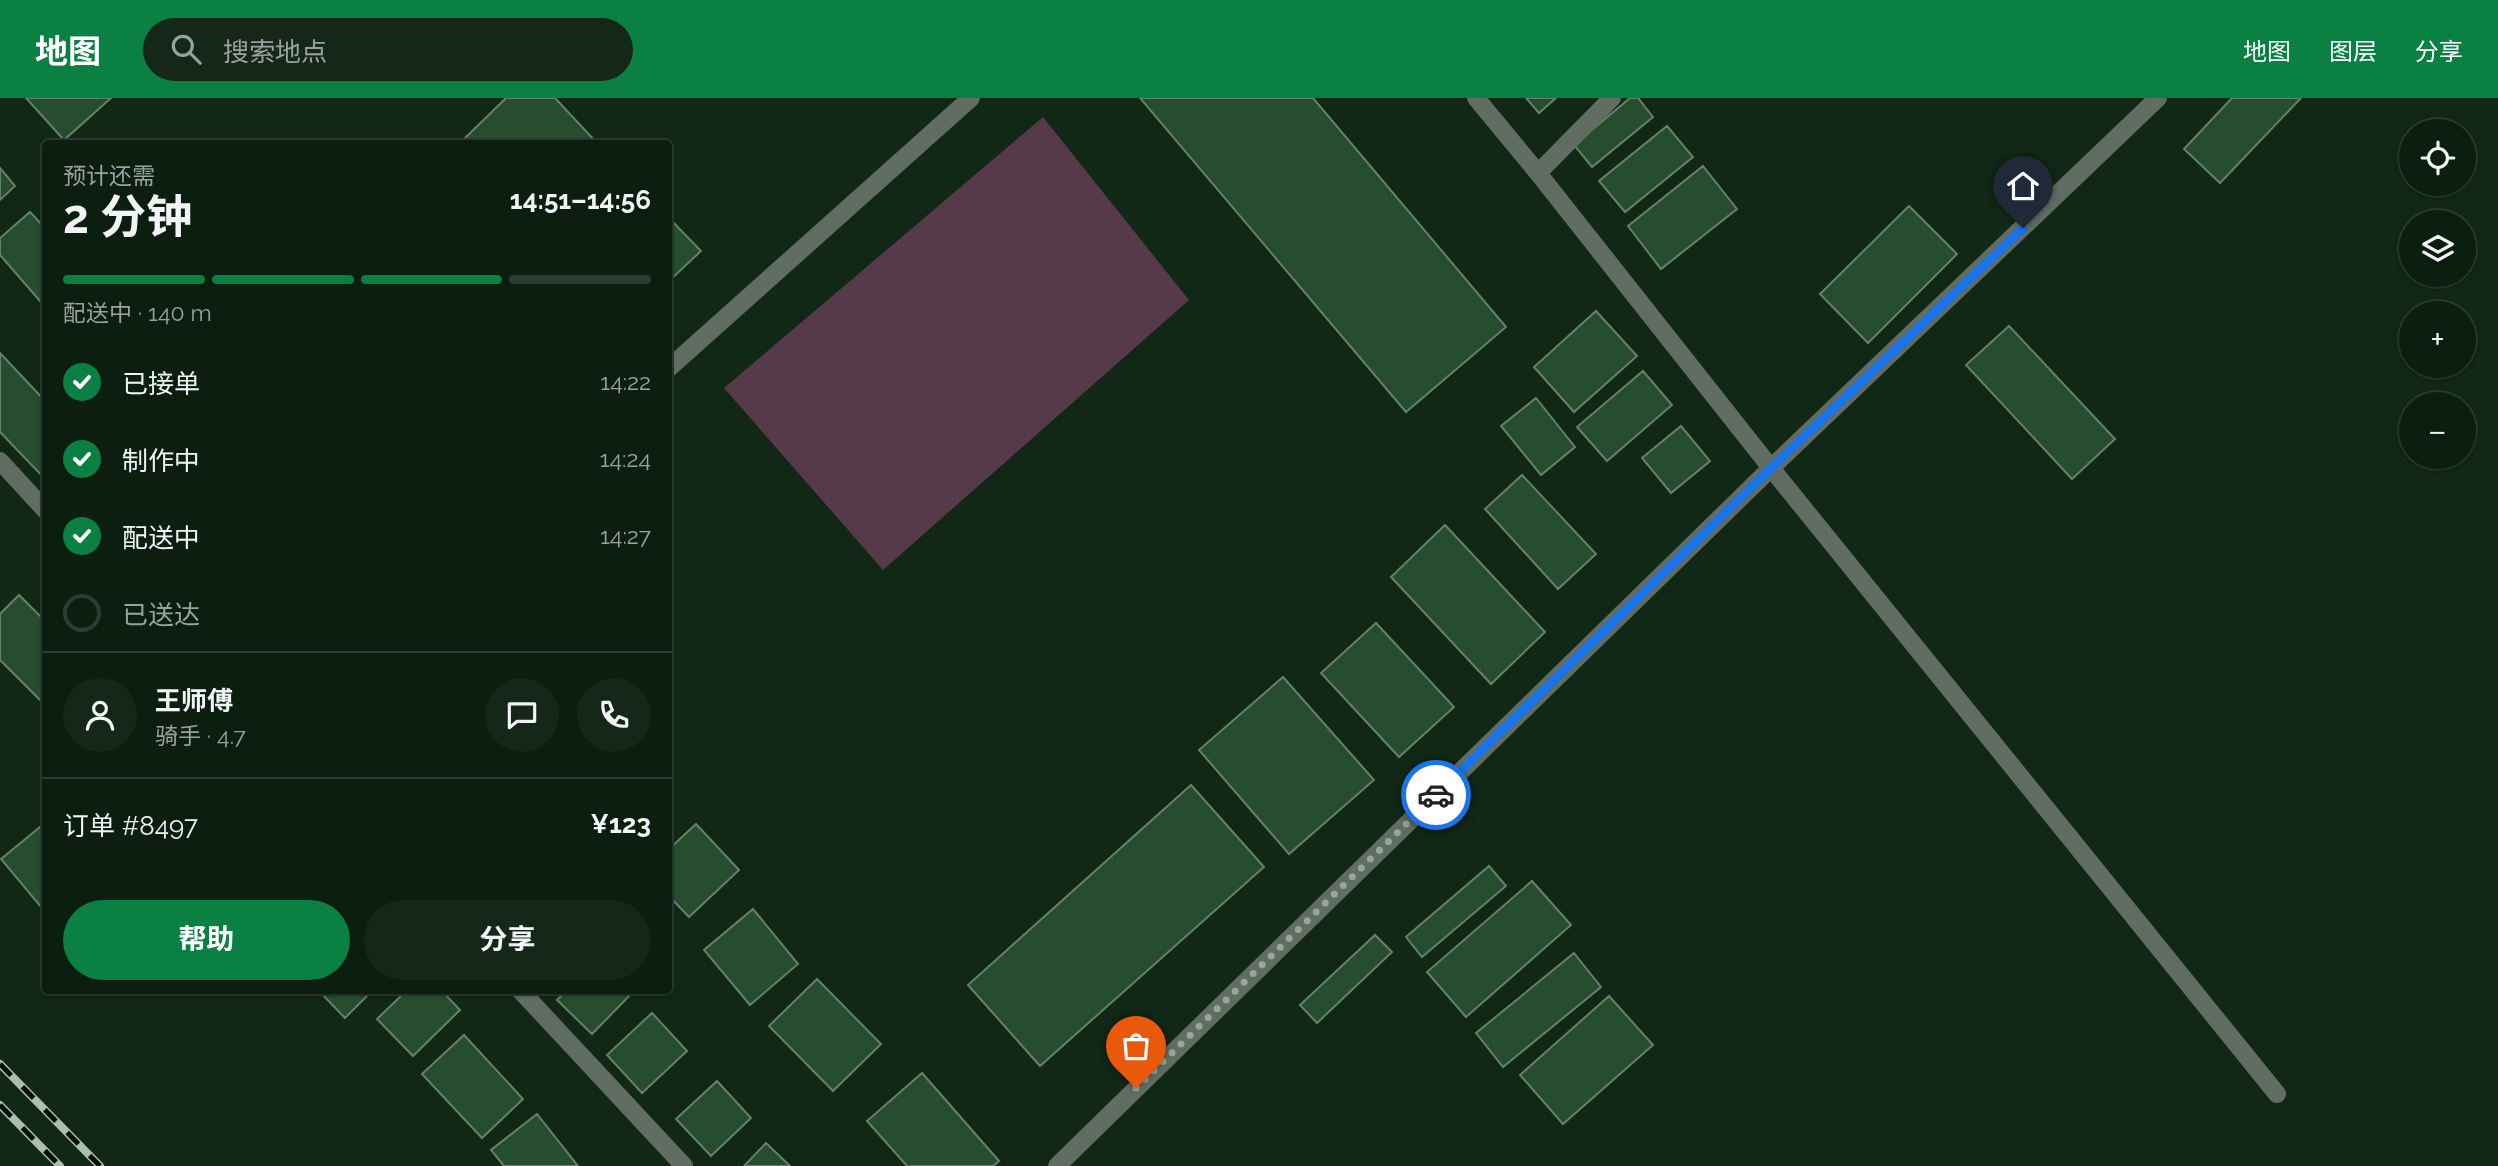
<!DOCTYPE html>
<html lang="zh">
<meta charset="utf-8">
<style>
:root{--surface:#0c1e10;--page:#152719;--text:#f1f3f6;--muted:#9aa29f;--line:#2c3c30;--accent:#0b8043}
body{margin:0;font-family:Raleway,"Noto Sans SC",sans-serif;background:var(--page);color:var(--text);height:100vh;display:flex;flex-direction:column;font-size:26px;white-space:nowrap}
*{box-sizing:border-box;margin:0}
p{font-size:23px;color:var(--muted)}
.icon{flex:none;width:38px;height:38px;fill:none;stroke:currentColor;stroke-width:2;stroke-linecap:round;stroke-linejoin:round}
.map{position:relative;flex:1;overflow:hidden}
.sheet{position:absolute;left:42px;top:42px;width:630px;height:854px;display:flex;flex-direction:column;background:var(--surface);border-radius:7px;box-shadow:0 2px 5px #0004,0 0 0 2px var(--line)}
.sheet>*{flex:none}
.controls{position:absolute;left:2399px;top:21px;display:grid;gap:14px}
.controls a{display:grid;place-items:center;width:77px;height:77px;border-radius:50%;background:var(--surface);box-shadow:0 2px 5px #0004,0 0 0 2px var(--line);font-size:35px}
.pin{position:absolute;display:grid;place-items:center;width:60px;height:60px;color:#fff;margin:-72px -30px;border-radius:50% 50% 50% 0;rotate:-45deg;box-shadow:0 0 7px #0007}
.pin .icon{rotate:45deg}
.courier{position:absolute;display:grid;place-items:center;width:70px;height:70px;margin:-35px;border:5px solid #1a73e8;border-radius:50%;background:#fff;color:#222;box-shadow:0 2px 9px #0007}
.headline em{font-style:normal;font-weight:700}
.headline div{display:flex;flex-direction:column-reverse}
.headline{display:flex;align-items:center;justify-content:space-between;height:119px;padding:0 21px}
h1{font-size:46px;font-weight:700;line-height:52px}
.bar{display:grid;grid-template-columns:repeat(4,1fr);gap:10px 7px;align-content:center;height:84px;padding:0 21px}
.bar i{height:9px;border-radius:5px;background:var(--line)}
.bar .active{background:var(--accent)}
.bar p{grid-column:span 4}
.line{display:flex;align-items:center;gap:18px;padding:0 21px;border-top:2px solid var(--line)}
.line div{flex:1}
.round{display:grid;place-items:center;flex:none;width:74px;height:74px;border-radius:37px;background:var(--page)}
ol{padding:0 21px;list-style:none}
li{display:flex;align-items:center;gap:21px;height:77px}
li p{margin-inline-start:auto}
li .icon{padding:7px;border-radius:50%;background:var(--accent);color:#fff;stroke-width:4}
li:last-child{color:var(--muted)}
li i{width:38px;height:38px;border:4px solid var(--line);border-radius:50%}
.button{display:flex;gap:14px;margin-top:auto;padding:14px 21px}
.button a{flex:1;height:80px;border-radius:42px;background:var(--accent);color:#fff;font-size:28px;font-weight:700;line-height:80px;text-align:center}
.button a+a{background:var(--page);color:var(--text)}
header{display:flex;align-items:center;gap:42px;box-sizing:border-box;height:98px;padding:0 35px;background:var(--accent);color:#fff}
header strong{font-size:33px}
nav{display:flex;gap:38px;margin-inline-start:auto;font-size:24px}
.search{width:490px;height:63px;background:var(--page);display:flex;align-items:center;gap:18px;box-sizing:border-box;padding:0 24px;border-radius:38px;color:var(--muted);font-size:26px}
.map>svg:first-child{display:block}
.green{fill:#563a4a}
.building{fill:#274d2f;stroke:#66816a;stroke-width:2}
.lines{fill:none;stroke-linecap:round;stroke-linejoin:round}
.service{stroke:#616d62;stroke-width:18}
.minor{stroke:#616d62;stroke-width:18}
.rail-casing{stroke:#adbeb0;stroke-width:8}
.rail{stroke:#050e06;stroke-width:5;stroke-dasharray:16;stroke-linecap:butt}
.done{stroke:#95a798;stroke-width:7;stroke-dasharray:0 12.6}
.route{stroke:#1a73e8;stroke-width:9}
</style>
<header>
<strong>地图</strong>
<div class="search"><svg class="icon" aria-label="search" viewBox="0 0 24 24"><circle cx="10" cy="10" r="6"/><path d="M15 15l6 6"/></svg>搜索地点</div>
<nav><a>地图</a><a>图层</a><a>分享</a></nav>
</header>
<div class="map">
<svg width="2498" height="1068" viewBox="0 0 2498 1068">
<rect width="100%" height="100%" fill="#102815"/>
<path class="green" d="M1043,19L1189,202L883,472L724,290Z"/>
<path class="building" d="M26,0H111L64,42Z
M506,0H555L598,46H462L461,44Z
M1140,0H1313L1506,229L1406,314Z
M1526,0H1556L1539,15Z
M1630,0H1638L1653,19L1592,69L1574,47Z
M2232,0H2301L2220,85L2184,51Z
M1667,28L1693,59L1625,114L1599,83Z
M1703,68L1737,111L1661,171L1628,128Z
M0,70L15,88L0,102Z
M1909,108L1957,156L1868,245L1820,196Z
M30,114L46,131V210L0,157V140Z
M668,119L701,153L668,184Z
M1596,213L1637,258L1574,314L1534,269Z
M2009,228L2115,341L2072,381L1966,267Z
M0,255L46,304V382L0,334Z
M1643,273L1672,307L1607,363L1577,329Z
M1536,300L1575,349L1541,377L1501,328Z
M1681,328L1710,363L1671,395L1642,360Z
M1522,377L1596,456L1558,491L1485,411Z
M1445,427L1545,534L1491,586L1391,479Z
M19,497L46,524V608L0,562V516Z
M1376,525L1454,609L1399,659L1321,575Z
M1283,579L1374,682L1289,756L1199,652Z
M1191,687L1264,769L1040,968L968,887Z
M46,724V815L1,761Z
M696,726L739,772L689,819L668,797V752Z
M1489,768L1506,788L1422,859L1406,839Z
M1532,783L1571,827L1466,919L1427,874Z
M753,811L798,866L750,907L704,852Z
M1375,837L1392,854L1317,925L1300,907Z
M1574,855L1601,889L1503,969L1476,935Z
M817,881L881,946L833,993L769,928Z
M318,892H373L345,920Z
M407,892H441L460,912L413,958L377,921Z
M567,892H635L592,936L557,902Z
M1609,898L1653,947L1563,1026L1520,977Z
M652,915L687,953L642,995L607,957Z
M464,937L523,1001L482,1040L422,976Z
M922,975L999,1063L993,1068H907L867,1023Z
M717,983L751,1020L711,1058L676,1021Z
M537,1016L578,1068H504L491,1052Z
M766,1045L790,1068H744Z"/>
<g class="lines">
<path class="service" d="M1538,75L1612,0"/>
<path class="minor" d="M1476,0L1538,75L1771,370L2277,996
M668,271L971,0
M0,363L46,413
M520,892L684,1068
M1057,1068L1771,370L2158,0"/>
<g class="rail-casing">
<path id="rail" d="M0,966L100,1068
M0,1007L60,1068"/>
</g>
<use href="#rail" class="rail"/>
</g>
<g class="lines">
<path class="done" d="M1136,990L1436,697"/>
<path class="route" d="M1436,697L1771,370L2023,130"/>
</g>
</svg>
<div class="controls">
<a><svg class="icon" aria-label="locate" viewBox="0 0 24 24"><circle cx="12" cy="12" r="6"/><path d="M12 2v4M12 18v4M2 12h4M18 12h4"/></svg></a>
<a><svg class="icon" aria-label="layers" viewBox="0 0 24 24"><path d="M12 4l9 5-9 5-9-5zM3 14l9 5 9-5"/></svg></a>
<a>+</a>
<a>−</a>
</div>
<div class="pin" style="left:1136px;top:990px;background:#ea580c"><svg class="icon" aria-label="bag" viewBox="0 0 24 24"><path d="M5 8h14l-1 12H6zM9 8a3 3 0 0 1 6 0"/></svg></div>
<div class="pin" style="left:2023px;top:130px;background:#1f2937"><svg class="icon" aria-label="home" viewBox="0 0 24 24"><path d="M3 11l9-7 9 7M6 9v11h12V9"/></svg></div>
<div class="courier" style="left:1436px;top:697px"><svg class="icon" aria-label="car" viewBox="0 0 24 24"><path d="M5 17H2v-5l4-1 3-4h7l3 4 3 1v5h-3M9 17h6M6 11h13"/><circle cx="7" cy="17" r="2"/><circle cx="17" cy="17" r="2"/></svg></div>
<section class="sheet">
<div class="headline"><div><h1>2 分钟</h1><p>预计还需</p></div><em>14:51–14:56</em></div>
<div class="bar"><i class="active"></i><i class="active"></i><i class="active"></i><i></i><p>配送中 · 140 m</p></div>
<ol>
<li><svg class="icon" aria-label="check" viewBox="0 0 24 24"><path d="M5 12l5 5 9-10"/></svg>已接单<p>14:22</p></li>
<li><svg class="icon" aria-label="check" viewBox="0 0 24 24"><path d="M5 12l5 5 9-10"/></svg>制作中<p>14:24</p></li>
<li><svg class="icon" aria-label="check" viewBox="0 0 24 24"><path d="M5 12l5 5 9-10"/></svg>配送中<p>14:27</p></li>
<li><i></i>已送达</li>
</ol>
<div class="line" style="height:126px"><a class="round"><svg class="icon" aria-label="person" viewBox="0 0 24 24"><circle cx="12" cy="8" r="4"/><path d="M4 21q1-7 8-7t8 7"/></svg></a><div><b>王师傅</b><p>骑手 · 4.7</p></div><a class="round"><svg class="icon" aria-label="chat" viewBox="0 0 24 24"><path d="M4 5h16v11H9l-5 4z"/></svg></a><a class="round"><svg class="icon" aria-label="phone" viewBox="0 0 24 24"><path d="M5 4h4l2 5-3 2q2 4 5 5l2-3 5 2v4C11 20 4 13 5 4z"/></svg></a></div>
<div class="line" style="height:91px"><div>订单 #8497</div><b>¥123</b></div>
<div class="button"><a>帮助</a><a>分享</a></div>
</section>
</div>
